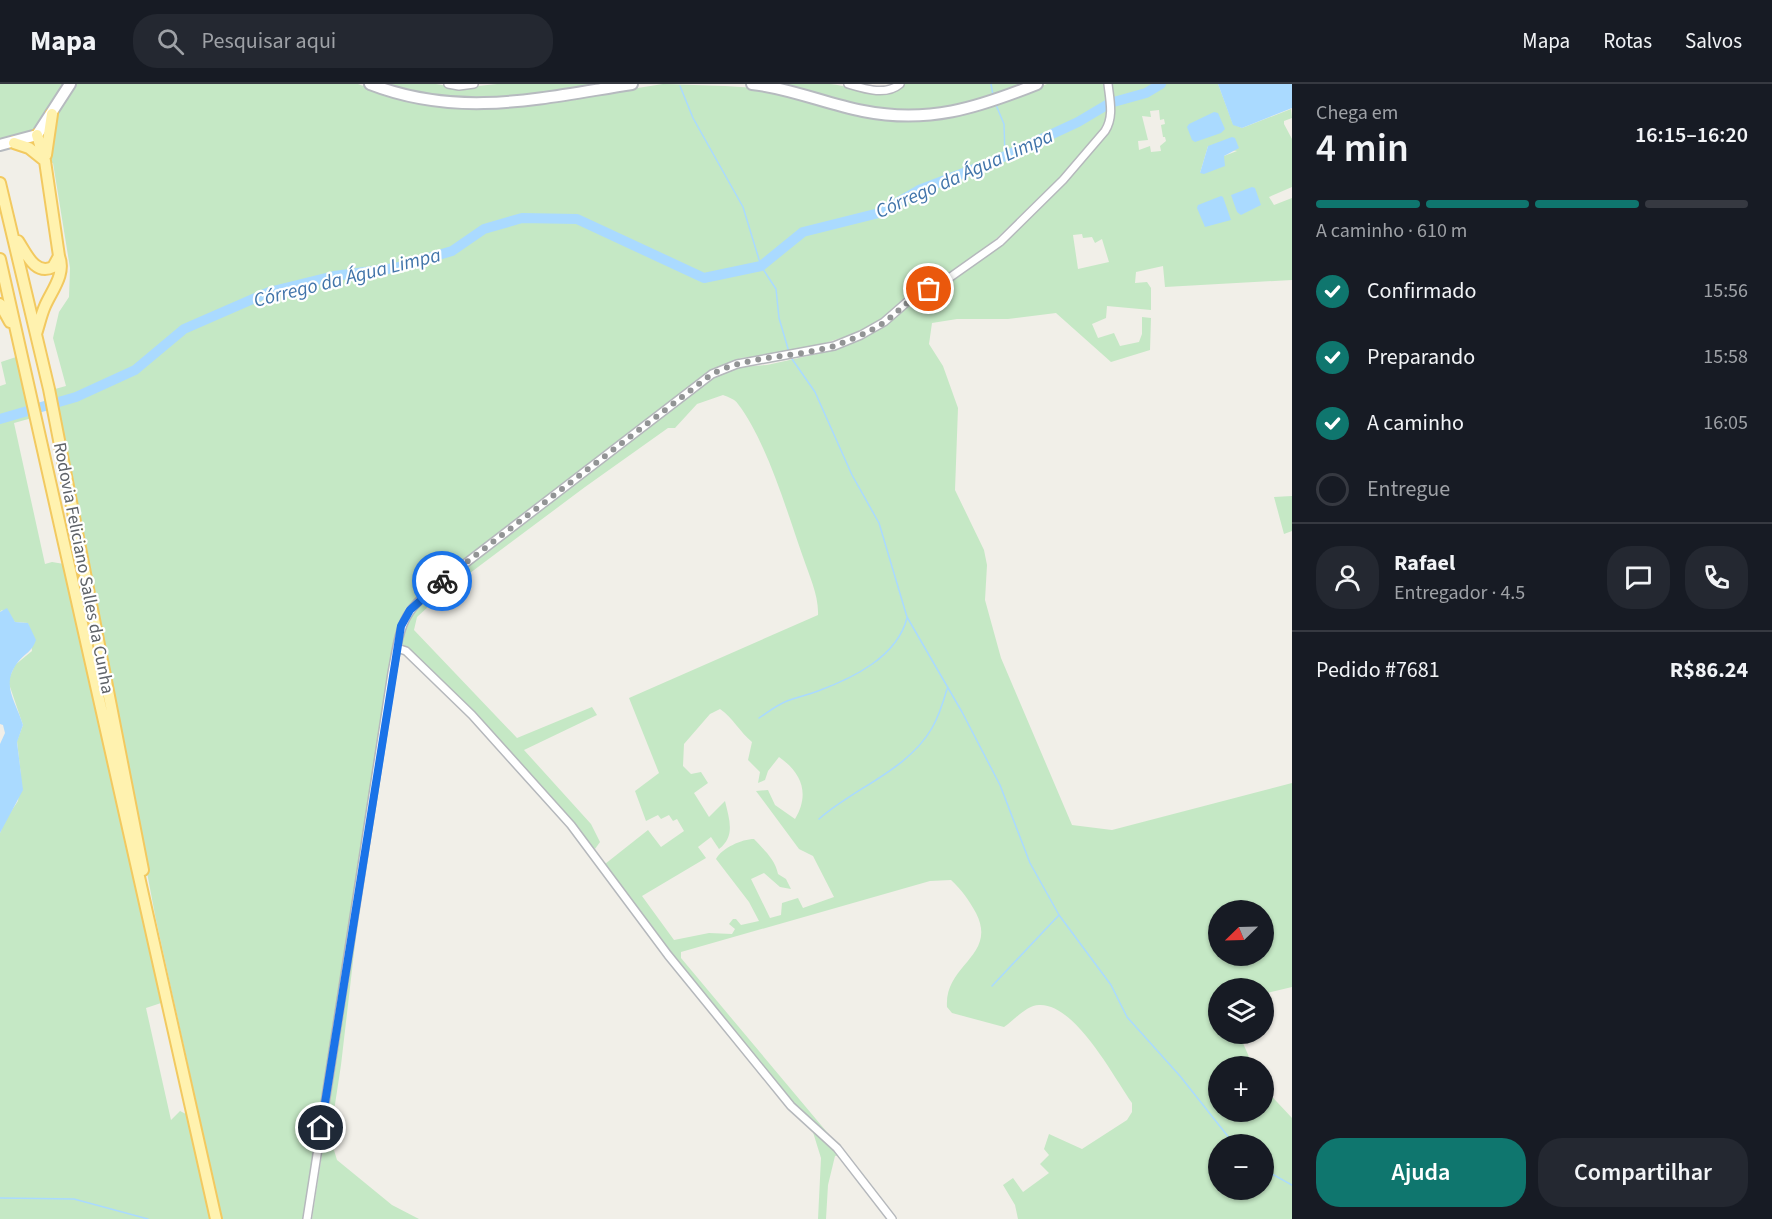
<!DOCTYPE html>
<html lang="pt">
<meta charset="utf-8">
<style>
:root{--surface:#171b24;--page:#242831;--text:#f1f3f6;--muted:#9ea1a6;--line:#363941;--accent:#0f766e}
body{margin:0;font-family:"Source Sans 3",sans-serif;background:var(--page);color:var(--text);height:100vh;display:flex;flex-direction:column;font-size:22px;white-space:nowrap}
*{box-sizing:border-box;margin:0}
p{font-size:20px;color:var(--muted)}
.icon{flex:none;width:33px;height:33px;fill:none;stroke:currentColor;stroke-width:2;stroke-linecap:round;stroke-linejoin:round}
.map{position:relative;flex:1;overflow:hidden}
.drawer{display:flex;flex-direction:column;background:var(--surface);width:480px}
.drawer>*{flex:none}
.needle{width:39px;rotate:247deg}
.controls{position:absolute;left:1208px;top:816px;display:grid;gap:12px}
.controls a{display:grid;place-items:center;width:66px;height:66px;border-radius:50%;background:var(--surface);box-shadow:0 2px 4px #0004;font-size:30px}
.pin{position:absolute;display:grid;place-items:center;width:51px;height:51px;color:#fff;margin:-26px;border:3px solid #fff;border-radius:50%;box-shadow:0 2px 6px #0007}
.courier{position:absolute;display:grid;place-items:center;width:60px;height:60px;margin:-30px;border:4px solid #1a73e8;border-radius:50%;background:#fff;color:#222;box-shadow:0 2px 8px #0007}
.headline em{font-style:normal;font-weight:600}
.headline div{display:flex;flex-direction:column-reverse}
.headline{display:flex;align-items:center;justify-content:space-between;height:102px;padding:0 24px}
h1{font-size:39px;font-weight:600;line-height:45px}
.bar{display:grid;grid-template-columns:repeat(4,1fr);gap:9px 6px;align-content:center;height:72px;padding:0 24px}
.bar i{height:8px;border-radius:4px;background:var(--line)}
.bar .selected{background:var(--accent)}
.bar p{grid-column:span 4}
.line{display:flex;align-items:center;gap:15px;padding:0 24px;border-top:2px solid var(--line)}
.line div{flex:1}
.round{display:grid;place-items:center;flex:none;width:63px;height:63px;border-radius:24px;background:var(--page)}
ol{padding:0 24px;list-style:none}
li{display:flex;align-items:center;gap:18px;height:66px}
li p{margin-inline-start:auto}
li .icon{padding:6px;border-radius:50%;background:var(--accent);color:#fff;stroke-width:4}
li:last-child{color:var(--muted)}
li i{width:33px;height:33px;border:3px solid var(--line);border-radius:50%}
.button{display:flex;gap:12px;margin-top:auto;padding:12px 24px}
.button a{flex:1;height:69px;border-radius:24px;background:var(--accent);color:#fff;font-size:24px;font-weight:600;line-height:69px;text-align:center}
.button a+a{background:var(--page);color:var(--text)}
header{display:flex;align-items:center;gap:36px;box-sizing:border-box;height:84px;padding:0 30px;background:var(--surface);border-bottom:2px solid var(--line)}
header strong{font-size:28px}
nav{display:flex;gap:33px;margin-inline-start:auto;font-size:21px}
.search{width:420px;height:54px;background:var(--page);display:flex;align-items:center;gap:15px;box-sizing:border-box;padding:0 21px;border-radius:24px;color:var(--muted);font-size:22px}
main{display:flex;flex:1;min-height:0}
.map>svg:first-child{display:block}
.green{fill:#c5e8c5;fill-rule:evenodd}
.water{fill:#aadaff}
.lines{fill:none;stroke-linecap:round;stroke-linejoin:round}
.stream{stroke:#aadaff;stroke-width:1.5}
.river{stroke:#aadaff;stroke-width:10}
.street-casing{stroke:#b5b8bc;stroke-width:10}
.secondary-casing{stroke:#b6babf;stroke-width:14}
.primary-casing{stroke:#f2c960;stroke-width:14}
.street{stroke:#fff;stroke-width:7}
.secondary{stroke:#fff;stroke-width:10}
.primary{stroke:#fff2af;stroke-width:10}
.done{stroke:#929495;stroke-width:6;stroke-dasharray:0 10.8}
.route{stroke:#1a73e8;stroke-width:8}
.labels{text-anchor:middle;stroke-width:4.5;stroke-linejoin:round;paint-order:stroke}
.street-label{font-size:18px;fill:#5f6368;stroke:#fff}
.water-label{font-size:20px;font-style:italic;fill:#4174aa;stroke:#fff}
</style>
<header>
<strong>Mapa</strong>
<div class="search"><svg class="icon" aria-label="search" viewBox="0 0 24 24"><circle cx="10" cy="10" r="6"/><path d="M15 15l6 6"/></svg>Pesquisar aqui</div>
<nav><a>Mapa</a><a>Rotas</a><a>Salvos</a></nav>
</header>
<main>
<div class="map">
<svg width="1292" height="1135" viewBox="0 0 1292 1135">
<rect width="100%" height="100%" fill="#f1efe8"/>
<path class="green" d="M0,0H63L40,37L27,51L0,57Z
M74,0H358L382,9L439,21L458,24L504,25L663,0L725,2L757,4L795,12L861,33L912,38L968,30L1007,17L1047,0H1105L1109,32L1104,45L1059,94L997,154L963,181L912,207L880,236L857,249L793,269L741,274L708,289L422,509L406,524L397,544L378,651L304,1135H222L156,836L55,305L66,302L53,254L59,228L69,213L70,184L53,79L47,77L56,25Z
M380,0H436L459,4L497,0H611L503,17L442,15Z
M773,0C792,0 812,0 830,0C855,2 882,19 903,0H1023L993,13L948,25L882,28Z
M1110,0H1218L1233,40L1242,44L1291,25L1292,34L1284,37V40L1292,55V103L1269,113L1274,121L1292,114V196L1165,203L1163,182L1136,188L1135,199L1147,198L1151,204V226L1107,222L1106,234L1092,240L1098,254L1114,249L1120,262L1139,258L1142,250V233L1151,234L1150,266L1111,278L1056,229L1008,235H957L932,239L929,260L943,282L958,324L955,406L984,466L987,481L985,516L1001,574L1072,741L1112,746L1292,699V903L1263,910V904H1218V950H1239L1253,982H1218V1028H1263V1003L1292,1034V1135H1018L1015,1121L1003,1101L1013,1094L1023,1108L1049,1089L1040,1080L1049,1071L1044,1065L1049,1050L1082,1065L1127,1036L1132,1028V1019C1113,992 1075,919 1039,921C1027,921 1014,936 1004,943L952,929L947,923C944,880 998,872 976,829C969,816 961,805 951,796L930,797L681,868V874L831,1053L794,1020L669,869L605,780L648,746L661,763L684,747L677,735L673,737L669,731L661,735L658,731L646,737L635,707L659,689L629,614L818,531C819,512 809,491 803,473C787,428 767,358 738,320C735,315 728,313 723,311L697,320L675,344H668L585,403L442,510L417,533L414,546L517,654L592,623L597,631L524,666L591,740L600,758L595,765L474,630L401,559C405,540 412,528 425,515L714,292L739,283L767,281L835,266L862,255L886,241L919,214L944,203L986,173L1055,109L1112,44L1114,31ZM1159,26L1160,36L1164,35L1165,40L1161,41L1163,53H1165L1166,57L1160,62L1161,67L1151,68L1150,62L1139,66L1138,57L1148,56L1142,32L1151,33L1150,27ZM1208,62L1237,67L1224,72L1200,89ZM1082,150L1083,154L1092,153L1095,159L1102,155L1109,178L1078,185L1073,151ZM720,625C733,634 740,648 752,658L748,676L760,688L758,699L765,696L768,687L779,673C802,689 810,710 795,735L775,721L768,706L756,707L799,765L813,772L834,813L803,824L798,814L782,819L781,831L770,834L751,795L764,789L780,803L791,805L786,795L778,790C775,775 764,766 754,755C742,755 722,764 716,775L749,818L759,837L741,841L736,835H733L729,840L735,845L732,850L709,849L674,856L642,812L706,774L698,763L711,753L719,765C736,752 729,735 725,717L709,733L694,709L708,699L701,688L691,690L683,682L684,660L710,630ZM1218,826H1263V872H1218ZM1218,1060H1263V1106H1218Z
M19,272L32,334L14,339L45,480L52,478L64,480L161,919L146,924L171,1036L180,1027L186,1030L210,1135H0V749L6,735L18,717L21,692L17,657L23,641L8,597L15,581L32,567L28,539L15,538L2,526L0,528V302L6,300L1,278Z
M1292,412V447L1284,450L1274,413Z
M357,843L341,981L330,1053L337,1076L392,1121L419,1135H312Z
M812,1045L840,1071L835,1072L828,1101L826,1135H818L821,1074Z"/>
<path class="water" d="M1218,0H1292V24L1242,44L1233,41Z
M1214,28L1218,29L1225,45L1221,49L1195,58L1192,56L1187,43L1189,40Z
M1232,53L1235,54L1239,64L1224,72L1225,82L1204,90L1200,89L1208,62Z
M1252,103L1255,104L1261,121L1241,131L1237,128L1231,111Z
M1221,112L1223,113L1231,136L1205,143L1197,124L1198,121Z
M7,524L15,538L28,539L36,556C32,568 25,569 18,578C0,601 16,617 23,641L17,658L23,706L0,749V660L5,649L3,641L0,640V528Z"/>
<g class="lines">
<path class="stream" d="M991,0L993,11
M680,2L693,34L743,123L761,182L776,205L779,234L789,268
M996,21L1004,40L1005,72
M792,275L815,308L852,391L879,439L907,533L962,628L1000,701L1030,779L1059,831L1111,901L1127,933L1180,992L1234,1060
M759,634C768,628 777,621 787,617C797,613 808,611 818,607C853,594 897,573 907,534
M819,735C854,704 908,686 932,644C939,632 943,619 947,605
M992,902L1059,831
M1263,1085L1292,1101
M0,1114L74,1115L148,1135"/>
<path class="river" d="M0,335L76,313L135,286L184,245L269,208L334,192L395,184L452,167L484,145L522,134L577,135L704,194L761,182L803,148L879,129L919,106L990,79L1078,38L1110,19L1146,9L1161,0"/>
<g class="street-casing">
<path id="street" d="M448,0L459,2L474,0
M848,0C865,5 886,12 900,0
M397,564L406,567L472,631L571,741L668,871L791,1022L837,1064L892,1135
M307,1135L392,589C402,535 401,529 445,495L712,290L737,280L834,262L861,251L884,238L915,211L942,199L1000,158L1063,96L1105,47C1114,33 1110,17 1108,0"/>
</g>
<g class="secondary-casing">
<path id="secondary" d="M370,0C460,35 541,14 632,0
M752,0C790,4 826,20 863,27C928,40 977,24 1037,0
M0,61L37,51L70,0"/>
</g>
<g class="primary-casing">
<path id="primary" d="M14,59L29,64L44,76
M46,71L52,30
M0,99L49,305L143,786
M18,157C26,169 35,192 53,183L59,172
M0,175L216,1135
M0,220L10,238
M36,250C39,241 41,231 45,222C52,206 66,190 59,172L45,77L37,51"/>
</g>
<use href="#street" class="street"/>
<use href="#secondary" class="secondary"/>
<use href="#primary" class="primary"/>
</g>
<g class="lines">
<path class="done" d="M442,497L712,290C749,271 794,274 834,262C851,256 870,248 885,238C900,226 911,213 929,205"/>
<path class="route" d="M321,1044L401,542L410,526L442,497"/>
</g>
<g class="labels">
<g class="street-label">
<text transform="translate(84 484) rotate(79)" y="6">Rodovia Feliciano Salles da Cunha</text>
</g>
<g class="water-label">
<text transform="translate(964 89) rotate(-24)" y="7">Córrego da Água Limpa</text>
<text transform="translate(347 193) rotate(-14)" y="7">Córrego da Água Limpa</text>
</g>
</g>
</svg>
<div class="controls">
<a><svg class="needle" viewBox="-14 -14 28 28"><path d="M0-13l5 13h-10z" fill="#e53935"/><path d="M0 13l5-13h-10z" fill="#9ea1a6"/></svg></a>
<a><svg class="icon" aria-label="layers" viewBox="0 0 24 24"><path d="M12 4l9 5-9 5-9-5zM3 14l9 5 9-5"/></svg></a>
<a>+</a>
<a>−</a>
</div>
<div class="pin" style="left:929px;top:205px;background:#ea580c"><svg class="icon" aria-label="bag" viewBox="0 0 24 24"><path d="M5 8h14l-1 12H6zM9 8a3 3 0 0 1 6 0"/></svg></div>
<div class="pin" style="left:321px;top:1044px;background:#1f2937"><svg class="icon" aria-label="home" viewBox="0 0 24 24"><path d="M3 11l9-7 9 7M6 9v11h12V9"/></svg></div>
<div class="courier" style="left:442px;top:497px"><svg class="icon" aria-label="bike" viewBox="0 0 24 24"><circle cx="6" cy="16" r="4"/><circle cx="18" cy="16" r="4"/><path d="M6 16l4-8h5l3 8M10 8l3 8H6M13 5h3"/></svg></div>
</div>
<section class="drawer">
<div class="headline"><div><h1>4 min</h1><p>Chega em</p></div><em>16:15–16:20</em></div>
<div class="bar"><i class="selected"></i><i class="selected"></i><i class="selected"></i><i></i><p>A caminho · 610 m</p></div>
<ol>
<li><svg class="icon" aria-label="check" viewBox="0 0 24 24"><path d="M5 12l5 5 9-10"/></svg>Confirmado<p>15:56</p></li>
<li><svg class="icon" aria-label="check" viewBox="0 0 24 24"><path d="M5 12l5 5 9-10"/></svg>Preparando<p>15:58</p></li>
<li><svg class="icon" aria-label="check" viewBox="0 0 24 24"><path d="M5 12l5 5 9-10"/></svg>A caminho<p>16:05</p></li>
<li><i></i>Entregue</li>
</ol>
<div class="line" style="height:108px"><a class="round"><svg class="icon" aria-label="person" viewBox="0 0 24 24"><circle cx="12" cy="8" r="4"/><path d="M4 21q1-7 8-7t8 7"/></svg></a><div><b>Rafael</b><p>Entregador · 4.5</p></div><a class="round"><svg class="icon" aria-label="chat" viewBox="0 0 24 24"><path d="M4 5h16v11H9l-5 4z"/></svg></a><a class="round"><svg class="icon" aria-label="phone" viewBox="0 0 24 24"><path d="M5 4h4l2 5-3 2q2 4 5 5l2-3 5 2v4C11 20 4 13 5 4z"/></svg></a></div>
<div class="line" style="height:78px"><div>Pedido #7681</div><b>R$86.24</b></div>
<div class="button"><a>Ajuda</a><a>Compartilhar</a></div>
</section>
</main>
